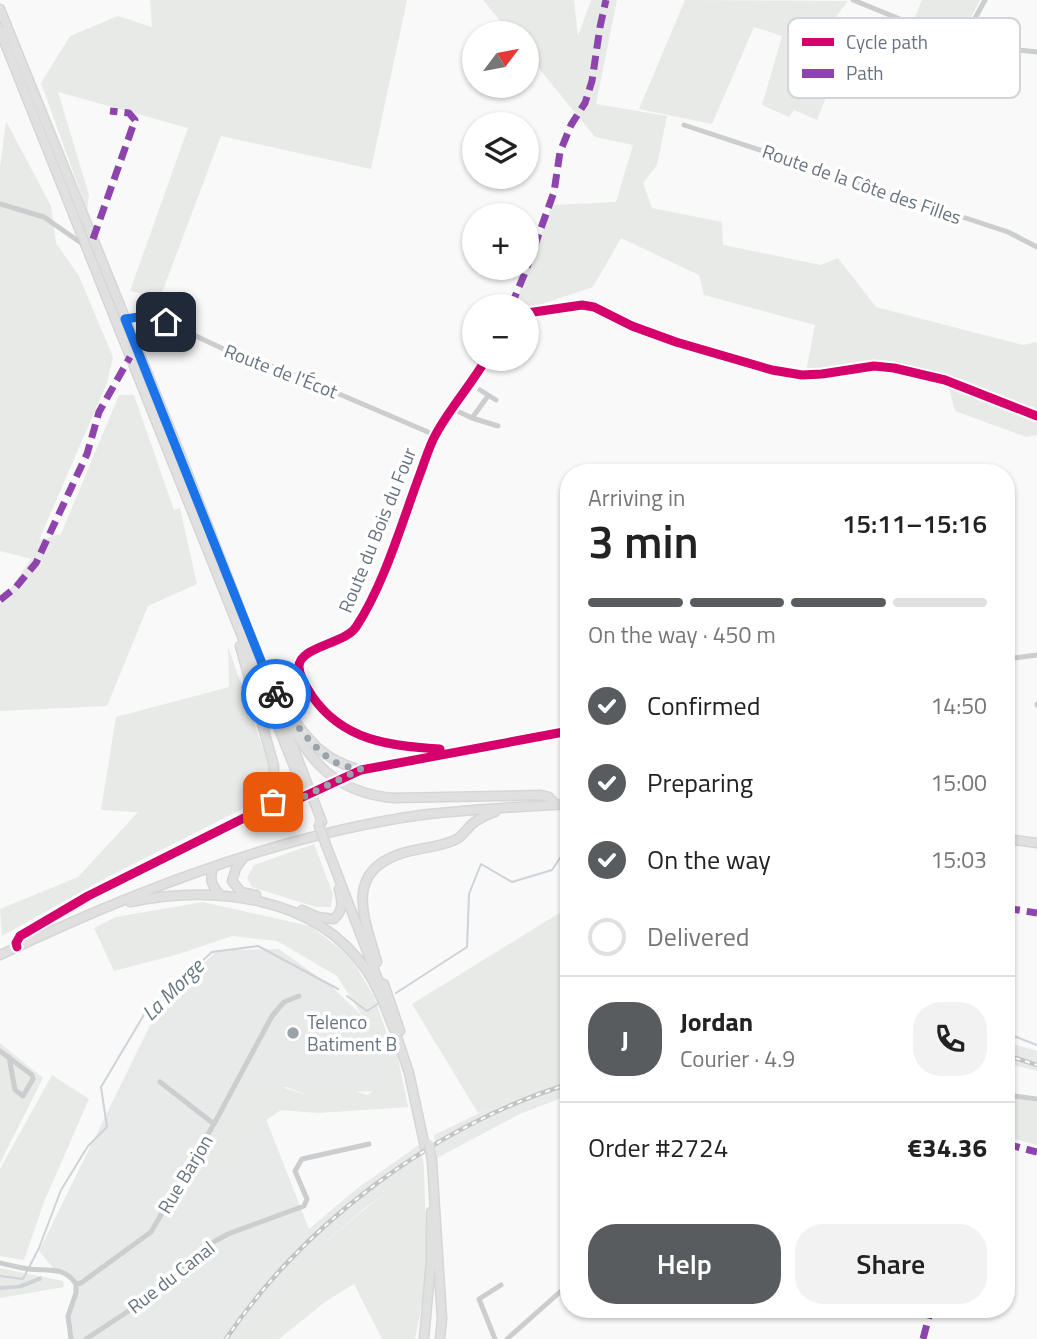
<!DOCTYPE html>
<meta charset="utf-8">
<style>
:root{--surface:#fff;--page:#f2f2f2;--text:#222;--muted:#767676;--line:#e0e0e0;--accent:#585c5f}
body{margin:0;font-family:"Titillium Web",sans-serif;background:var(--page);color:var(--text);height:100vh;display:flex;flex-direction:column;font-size:26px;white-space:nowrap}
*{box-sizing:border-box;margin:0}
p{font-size:23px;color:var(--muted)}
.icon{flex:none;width:38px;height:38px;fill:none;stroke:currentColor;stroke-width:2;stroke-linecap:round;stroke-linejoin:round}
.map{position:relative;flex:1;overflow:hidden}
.panel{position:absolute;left:560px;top:464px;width:455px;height:854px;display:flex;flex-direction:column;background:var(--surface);border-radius:28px;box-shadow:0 2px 5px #0004}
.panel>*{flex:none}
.needle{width:46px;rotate:58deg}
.buttons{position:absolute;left:462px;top:21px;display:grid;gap:14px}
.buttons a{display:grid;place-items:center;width:77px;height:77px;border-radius:50%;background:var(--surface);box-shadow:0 2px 5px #0004;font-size:35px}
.pin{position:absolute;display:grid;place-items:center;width:60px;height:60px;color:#fff;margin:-30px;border-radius:14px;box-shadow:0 4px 10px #0006}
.courier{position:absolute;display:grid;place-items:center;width:70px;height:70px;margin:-35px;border:5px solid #1a73e8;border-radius:50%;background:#fff;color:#222;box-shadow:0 2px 9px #0007}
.summary em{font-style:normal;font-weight:600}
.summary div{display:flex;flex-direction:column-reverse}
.summary{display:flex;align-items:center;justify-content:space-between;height:119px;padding:0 28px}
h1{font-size:46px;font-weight:600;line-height:52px}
.bar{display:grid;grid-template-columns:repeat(4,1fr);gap:10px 7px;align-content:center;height:84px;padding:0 28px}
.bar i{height:9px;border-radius:5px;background:var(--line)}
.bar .active{background:var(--accent)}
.bar p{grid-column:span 4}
.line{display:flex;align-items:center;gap:18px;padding:0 28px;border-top:2px solid var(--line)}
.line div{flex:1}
.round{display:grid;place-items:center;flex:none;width:74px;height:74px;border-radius:28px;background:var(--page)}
ol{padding:0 28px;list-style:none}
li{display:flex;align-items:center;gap:21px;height:77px}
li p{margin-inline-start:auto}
li .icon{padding:7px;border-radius:50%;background:var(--accent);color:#fff;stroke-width:4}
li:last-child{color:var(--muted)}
li i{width:38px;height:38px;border:4px solid var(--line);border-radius:50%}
.cta{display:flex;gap:14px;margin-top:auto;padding:14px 28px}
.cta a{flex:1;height:80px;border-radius:28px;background:var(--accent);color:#fff;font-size:28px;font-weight:600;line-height:80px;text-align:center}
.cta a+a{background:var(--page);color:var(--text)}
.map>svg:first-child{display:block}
.built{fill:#e8e9e9}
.green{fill:#e8eae7}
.water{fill:#ced3d7}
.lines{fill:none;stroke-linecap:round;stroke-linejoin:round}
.stream{stroke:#ced3d7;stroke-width:2}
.primary-casing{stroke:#d5d6d7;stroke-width:11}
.minor{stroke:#cccdce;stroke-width:5}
.primary{stroke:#e0e0e1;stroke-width:8}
.rail-casing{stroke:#c3c3c5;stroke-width:4.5}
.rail{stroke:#fff;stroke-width:2;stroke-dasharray:5;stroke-linecap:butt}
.primary-bridge-casing{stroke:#d5d6d7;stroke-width:11;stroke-linecap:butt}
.minor-bridge{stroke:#cccdce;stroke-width:5}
.primary-bridge{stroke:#e0e0e1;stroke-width:8}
.quiet{stroke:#8e44ad;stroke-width:7;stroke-dasharray:14 7;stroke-linecap:butt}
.cycleway-casing{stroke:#fff;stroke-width:13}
.cycleway{stroke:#d6006c;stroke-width:9}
.done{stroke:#9aa3aa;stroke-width:7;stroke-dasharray:0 12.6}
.route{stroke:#1a73e8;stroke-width:9}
.poi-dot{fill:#9aa3aa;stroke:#fff;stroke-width:2.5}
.labels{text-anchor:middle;stroke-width:7;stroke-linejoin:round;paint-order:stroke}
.street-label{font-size:19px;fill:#677480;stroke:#fff}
.poi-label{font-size:19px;fill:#677480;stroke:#fff;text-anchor:start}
.water-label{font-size:21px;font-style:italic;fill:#687880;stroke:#fff}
.key{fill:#fff;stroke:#d1d5d9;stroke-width:2}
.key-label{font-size:19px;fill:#677480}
</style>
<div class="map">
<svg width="1037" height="1339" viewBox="0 0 1037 1339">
<rect width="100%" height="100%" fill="#f9f9f9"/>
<path class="built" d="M279,949L332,987L396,1048L408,1107L392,1092L351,1091L313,1097L286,1087L268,1090L257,1096L309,1229L355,1190L420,1144L424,1167L365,1208L329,1239L240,1339H71L68,1316L76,1284L54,1269L39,1251L161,1003L218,950Z
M1006,1042L1037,1051V1071L1006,1063Z
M569,1076V1095L520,1114L437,1158L434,1135L517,1095Z"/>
<path class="green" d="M150,0H407L371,169L221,136L160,298L130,291L188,128L58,92L89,195L87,210L41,83L70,36L118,16L152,27Z
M483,0H574L578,36L591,0H617L596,104L667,116L657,165L643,183L652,208L722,222L723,245L821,265L838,258L876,307L1023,345L1037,342V435L1026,437L955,411L946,377L875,369L806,371L815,325L704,295L699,275L621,238L593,287L527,309V306H514L552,205L616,202L633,145L595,137L527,54V33H510Z
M685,0L848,1L811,50L840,62L817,120L794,110L789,117L762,105L782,36L754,27L712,124L639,109Z
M922,0H980L973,14L955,34L916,20L915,17Z
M6,121L51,206L56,243L79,276L113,357L107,383L39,540L61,534L119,395H134L174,510L180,508L197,584L148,606L107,706L0,711V604L31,559L0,551V167Z
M228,646L270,769L265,793L250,805L102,880L2,936L0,909L78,877L138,812L101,810L116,717L229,687Z
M314,844L333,894L331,907H316L252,887L247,878L254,865Z
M203,902L310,926L350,956L374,997L400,1070L408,1107L318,1113L281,1110L256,1127L220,1176L201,1164L209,1144L256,1086L282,1087L303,1094L347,1088L367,1095L384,1085L381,1057L360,1012L337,976L277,941L232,936L179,954L114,971L94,928L116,917Z
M569,907V1076L478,1113L412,1004Z
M0,1043L43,1078L0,1163Z
M52,1075L89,1099L44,1202L24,1260L0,1256V1169Z
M1006,1095L1037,1102V1145L1006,1137Z
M424,1167L427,1278L415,1339H382L354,1284L325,1302L279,1339H240C289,1270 353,1213 424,1167Z
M0,1268L63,1281L64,1287L0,1298Z"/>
<path class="water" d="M41,1276L42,1280L22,1288L0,1290V1286L18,1285Z"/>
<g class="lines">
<path class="stream" d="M396,993L467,947L469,894L481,864L512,882L552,870L562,855L569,853
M347,996L367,1011L379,1003
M1006,1033L1037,1045
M0,1276L23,1279L39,1248L61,1190L88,1146L107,1127L101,1087L145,1013L212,952L258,946L338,989"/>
<g class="primary-casing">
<path id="primary" d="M0,9L181,456L322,822
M0,31L303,789
M240,646L274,766C274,779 270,794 274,807
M278,698C304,733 317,759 361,770
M287,716C310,764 338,793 393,798L541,795L549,797L556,805
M252,814L272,790
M1006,839L1037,843
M326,845L382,990
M243,858L236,868L232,881L241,892L256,895
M213,868C209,880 212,886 221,896
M130,902C213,885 316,895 367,971C379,989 386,1010 394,1029
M302,910L318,917L334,919C344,910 342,901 339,889
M0,955C129,893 278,835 421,815C470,809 520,807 569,804
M377,962C366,922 343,875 397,855C415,848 437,848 455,840C462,837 466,830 471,825C478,819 486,815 495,812
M384,984L400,1031
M393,1025L409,1073L425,1147
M432,1161L442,1319L440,1339
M424,1339L431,1262V1212"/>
</g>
<path class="minor" d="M853,0L961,44L1037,52
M961,44L985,0
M684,125L1008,232L1037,247
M0,204L44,217L84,245
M527,313L582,305L594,307L632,326L676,342L772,370L802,375L822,374L874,366L894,368L945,380L1037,416
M125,319L146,316L166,322L232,353L283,370L435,435
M480,390L496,400
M453,409L472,418L488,396
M472,418L498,426
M1006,659L1037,655
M1037,705V704
M461,750C405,747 348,747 312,696C307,688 299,677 298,667C298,647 345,644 357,627C384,585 402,522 420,474C425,461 429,446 436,434C450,408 471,385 486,359
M349,776L361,770L569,731
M17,947L16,943L20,936L88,896L252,814L294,801
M0,1051L32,1075L33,1079L23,1096L15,1090L9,1057
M160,1082L214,1124
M1006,1095L1037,1099
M0,1263C10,1265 19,1268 29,1269C48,1271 64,1266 76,1284
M76,1284L81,1283L151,1232L214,1124L272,1016L284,1002L299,996
M71,1339L68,1316L76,1293V1284
M86,1339L127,1312L208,1245L228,1234L304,1206L307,1199L295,1171L302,1159L369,1144
M495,1339L479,1299L501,1285
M507,1339L569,1284"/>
<use href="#primary" class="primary"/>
<g class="rail-casing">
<path id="rail" d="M1006,1055L1037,1065
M226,1339C303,1224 437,1124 569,1084"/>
</g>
<use href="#rail" class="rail"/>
<g class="primary-bridge-casing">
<path id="primary-bridge" d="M318,823L326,845
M429,1144L432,1161"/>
</g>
<path class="minor-bridge" d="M294,801L349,776"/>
<use href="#primary-bridge" class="primary-bridge"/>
<path class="quiet" d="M93,239L135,120L129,113L110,111
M527,267L554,192L560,152L571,125L585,103L592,81L600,27L606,0
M511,306L527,268
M0,600L16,587L36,563L87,454L99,412L130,357
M1006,908L1037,913
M1006,1144L1037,1152
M923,1339L931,1309"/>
<g class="cycleway-casing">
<path id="cycleway" d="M527,313L582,305L594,307L632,326L676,342L772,370L802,375L822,374L874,366L894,368L945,380L1037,416
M440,749C390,746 343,741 312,696C307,688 299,677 299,667C298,647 345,644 356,627C384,585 402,522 420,474C425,461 429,446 436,434C450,408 471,385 486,359
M17,947L16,943L20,936L88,896L252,814L294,801L361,770L569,731"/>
</g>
<use href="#cycleway" class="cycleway"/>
</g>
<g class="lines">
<path class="done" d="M273,802L274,807L295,801L361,769C354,768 346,767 339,764C317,755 288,715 276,694"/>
<path class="route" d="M166,322L146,316L125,319L267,676L276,694"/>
</g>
<circle class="poi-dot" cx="293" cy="1033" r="7"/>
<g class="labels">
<g class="street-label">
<text transform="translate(862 184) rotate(19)" y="7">Route de la Côte des Filles</text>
<text transform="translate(281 371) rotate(21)" y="7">Route de l'Écot</text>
<text transform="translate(377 530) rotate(-68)" y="7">Route du Bois du Four</text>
<text transform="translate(185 1174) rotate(-59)" y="7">Rue Barjon</text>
<text transform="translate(171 1277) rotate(-38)" y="7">Rue du Canal</text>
</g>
<g class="poi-label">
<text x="307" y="1029">Telenco<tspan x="307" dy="22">Batiment B</tspan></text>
</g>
<g class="water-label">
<text transform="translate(173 990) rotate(-45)" y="7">La Morge</text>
</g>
</g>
<rect x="788" y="18" width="232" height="80" rx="10" class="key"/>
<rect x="802" y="38" width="32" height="8" fill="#d6006c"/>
<rect x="802" y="69" width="32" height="9" fill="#8e44ad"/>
<g class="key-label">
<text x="846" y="49">Cycle path</text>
<text x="846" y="80">Path</text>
</g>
</svg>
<div class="buttons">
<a><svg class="needle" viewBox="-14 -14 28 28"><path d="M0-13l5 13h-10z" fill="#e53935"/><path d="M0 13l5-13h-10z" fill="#767676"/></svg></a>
<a><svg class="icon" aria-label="layers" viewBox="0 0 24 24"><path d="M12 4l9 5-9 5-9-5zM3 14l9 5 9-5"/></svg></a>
<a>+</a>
<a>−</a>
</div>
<div class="pin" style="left:273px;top:802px;background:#ea580c"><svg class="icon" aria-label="bag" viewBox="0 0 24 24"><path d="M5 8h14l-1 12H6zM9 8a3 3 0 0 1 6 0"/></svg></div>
<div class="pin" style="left:166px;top:322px;background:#1f2937"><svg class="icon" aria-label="home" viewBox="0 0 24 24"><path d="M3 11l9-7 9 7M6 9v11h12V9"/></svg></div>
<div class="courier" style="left:276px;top:694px"><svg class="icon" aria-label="bike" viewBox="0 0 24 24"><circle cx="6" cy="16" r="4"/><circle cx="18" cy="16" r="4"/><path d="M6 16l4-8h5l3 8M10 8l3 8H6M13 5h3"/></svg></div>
<section class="panel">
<div class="summary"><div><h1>3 min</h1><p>Arriving in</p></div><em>15:11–15:16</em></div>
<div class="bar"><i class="active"></i><i class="active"></i><i class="active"></i><i></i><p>On the way · 450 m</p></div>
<ol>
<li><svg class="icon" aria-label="check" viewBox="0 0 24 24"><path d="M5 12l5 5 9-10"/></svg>Confirmed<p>14:50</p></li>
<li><svg class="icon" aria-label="check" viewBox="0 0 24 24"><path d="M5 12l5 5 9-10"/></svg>Preparing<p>15:00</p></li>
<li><svg class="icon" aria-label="check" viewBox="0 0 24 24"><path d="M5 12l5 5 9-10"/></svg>On the way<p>15:03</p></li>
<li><i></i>Delivered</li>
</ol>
<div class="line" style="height:126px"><b class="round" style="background:var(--accent);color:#fff">J</b><div><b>Jordan</b><p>Courier · 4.9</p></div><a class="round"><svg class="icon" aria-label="phone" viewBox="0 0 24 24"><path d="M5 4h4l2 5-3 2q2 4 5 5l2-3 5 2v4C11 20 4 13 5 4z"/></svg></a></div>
<div class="line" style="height:91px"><div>Order #2724</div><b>€34.36</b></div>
<div class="cta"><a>Help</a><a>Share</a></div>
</section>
</div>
